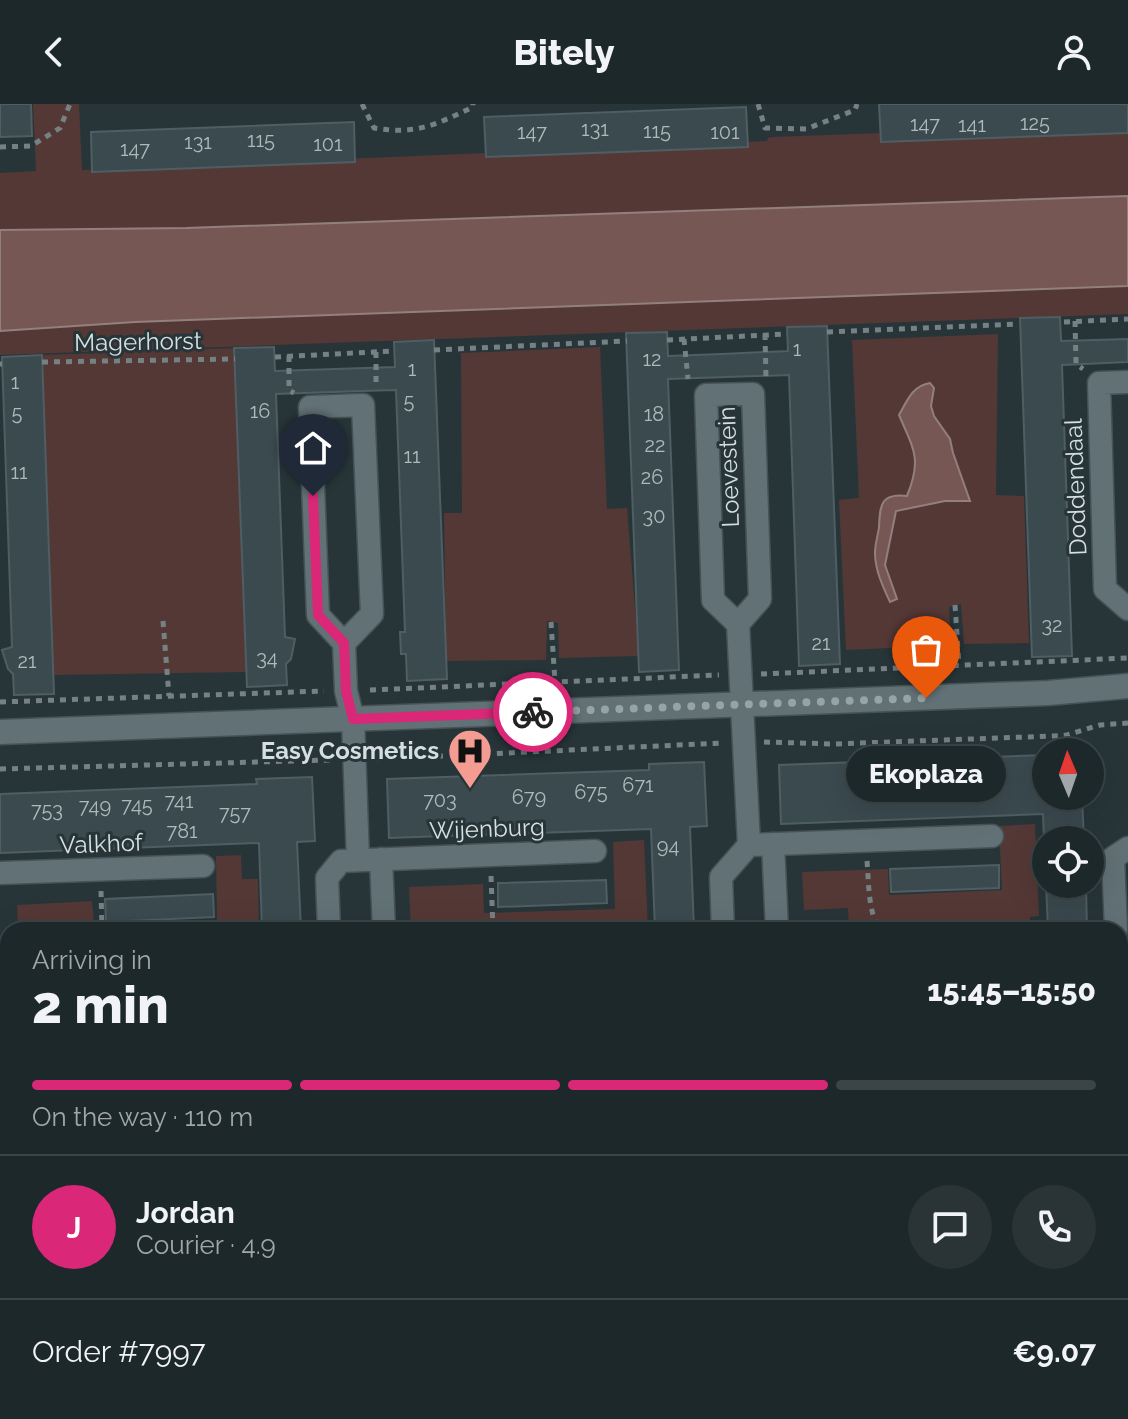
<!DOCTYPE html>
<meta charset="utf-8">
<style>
:root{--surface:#1d282b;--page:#2a3437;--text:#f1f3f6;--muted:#a0a6a9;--line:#3b4447;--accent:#db2777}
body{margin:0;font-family:Raleway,sans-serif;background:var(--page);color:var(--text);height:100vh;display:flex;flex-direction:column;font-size:30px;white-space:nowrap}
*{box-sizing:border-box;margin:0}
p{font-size:26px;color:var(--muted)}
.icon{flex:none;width:44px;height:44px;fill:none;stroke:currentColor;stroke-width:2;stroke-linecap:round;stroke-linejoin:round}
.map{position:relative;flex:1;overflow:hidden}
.drawer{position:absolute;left:0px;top:818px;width:1128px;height:498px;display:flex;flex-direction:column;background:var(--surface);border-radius:24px 24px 0 0;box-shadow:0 8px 32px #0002,0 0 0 2px var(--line)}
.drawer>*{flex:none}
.needle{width:52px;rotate:358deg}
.tools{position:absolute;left:1032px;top:634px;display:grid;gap:16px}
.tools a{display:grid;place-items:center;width:72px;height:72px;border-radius:50%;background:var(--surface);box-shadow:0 8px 32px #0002,0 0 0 2px var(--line);font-size:40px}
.pin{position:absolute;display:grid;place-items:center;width:68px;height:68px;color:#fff;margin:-82px -34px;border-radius:50% 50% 50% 0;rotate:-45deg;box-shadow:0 0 8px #0007}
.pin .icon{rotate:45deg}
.courier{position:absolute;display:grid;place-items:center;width:80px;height:80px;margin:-40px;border:6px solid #db2777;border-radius:50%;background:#fff;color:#222;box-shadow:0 2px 10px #0007}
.bubble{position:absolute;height:56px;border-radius:28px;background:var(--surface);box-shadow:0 8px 32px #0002,0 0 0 2px var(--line);font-size:26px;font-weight:800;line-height:56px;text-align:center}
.overview em{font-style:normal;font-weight:800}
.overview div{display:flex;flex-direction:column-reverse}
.overview{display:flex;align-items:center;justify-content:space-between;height:136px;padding:0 32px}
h1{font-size:52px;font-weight:800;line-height:60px}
.bar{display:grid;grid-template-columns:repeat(4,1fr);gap:12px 8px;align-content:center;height:96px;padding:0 32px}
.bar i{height:10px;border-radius:6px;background:var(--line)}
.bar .current{background:var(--accent)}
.bar p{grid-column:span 4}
.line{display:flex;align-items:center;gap:20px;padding:0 32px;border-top:2px solid var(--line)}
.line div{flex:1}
.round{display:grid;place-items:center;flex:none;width:84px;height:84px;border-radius:42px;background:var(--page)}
header{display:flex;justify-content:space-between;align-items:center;height:104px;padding:0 32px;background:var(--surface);font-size:36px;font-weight:800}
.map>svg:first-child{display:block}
.green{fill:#543835}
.water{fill:#765753;stroke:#92807e;stroke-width:2}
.building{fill:#3b4a4f;stroke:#4f5e63;stroke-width:2}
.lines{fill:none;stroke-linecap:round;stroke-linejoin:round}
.minor-casing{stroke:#465256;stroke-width:25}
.tertiary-casing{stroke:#465256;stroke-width:27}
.path{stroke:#758185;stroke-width:5;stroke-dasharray:6 6;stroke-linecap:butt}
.minor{stroke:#627176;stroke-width:22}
.tertiary{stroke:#627176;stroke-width:24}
.done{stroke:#98a3a6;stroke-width:8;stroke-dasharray:0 14.4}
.route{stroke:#db2777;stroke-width:10}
.labels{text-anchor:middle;stroke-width:6;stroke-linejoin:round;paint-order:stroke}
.number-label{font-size:20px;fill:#aeb9bc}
.street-label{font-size:24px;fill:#d5dee1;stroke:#273539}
.poi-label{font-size:24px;font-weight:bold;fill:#d5dee1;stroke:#273539;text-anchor:end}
</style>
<header><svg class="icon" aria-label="back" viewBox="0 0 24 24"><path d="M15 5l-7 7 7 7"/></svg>Bitely<svg class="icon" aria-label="person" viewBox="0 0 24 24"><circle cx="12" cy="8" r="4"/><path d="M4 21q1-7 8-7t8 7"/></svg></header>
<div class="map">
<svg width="1128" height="1315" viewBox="0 0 1128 1315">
<rect width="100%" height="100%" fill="#273539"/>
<path class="green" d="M33,0H79L82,66L767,37L768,34L772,33L1128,20V92L186,124L0,126V69L36,67Z
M1128,182V210L0,251V227L135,218Z
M998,230L996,391L1024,392L1029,539L964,540L961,500L949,503L951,541L846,546L839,396L859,394L852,236Z
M600,243L607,405L627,404L639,552L559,554L558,519L547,517L546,556L446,557L444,409H462L461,249Z
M234,244L246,568L53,571L42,251Z
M1035,720L1039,812L1030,813V826H849L848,804L804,806L802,768L888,765L889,791L1002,786L999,722Z
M644,736L648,826L411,825L409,783L483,780L484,809L615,805L613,738Z
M241,751L242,775H258L259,826H18L17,801L92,797L94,821L217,816L216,752Z
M1120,1262H1128V1315H936L933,1308H1120Z
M139,1308H419V1315H139Z
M537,1308H812V1315H543Z"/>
<path class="water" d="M1128,92V182L135,218L0,227V126L186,124Z
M930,279L934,284L931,302L934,312L950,335L953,349L970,397H945L896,407L885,461L897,495L890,498C883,483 875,466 875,449C875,440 878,431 879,423C880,400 881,389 907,392C922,355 914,346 899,311C907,297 912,282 930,279Z"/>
<path class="building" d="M0,0H31L32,32L0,33Z
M879,0H1128V29L881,38Z
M746,3L748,43L486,53L484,13Z
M354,18L355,58L92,68L91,28Z
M1060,213L1061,237L1128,235V258L1062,261L1072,552L1032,553L1020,214Z
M827,222L840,560L799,562L789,271L668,275L679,566L639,568L626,229L667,228L668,252L722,250L788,247L787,223Z
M434,236L447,575L407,577L406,550H401L400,528H405L396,286L362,287L276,290L285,533L295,535L291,555L286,560L287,581L247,583L234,244L274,243L275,267L395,263L394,238Z
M42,251L54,590L14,591L13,570L8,565L2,546L12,543L2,253Z
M1046,651V692H1082L1084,736H1044L1043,710L781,720L779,661Z
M704,658L707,722L690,723L694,826H655L651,725L389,734L387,675L649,666V660Z
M312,673L315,737L297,738L301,826H262L259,739L0,749V690L257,680L256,675Z
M999,761V784L891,788L890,765Z
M606,776L607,799L498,803V779Z
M1046,780H1086L1087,826H1048Z
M213,790L214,813L106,818L105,795Z"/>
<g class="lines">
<g class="minor-casing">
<path id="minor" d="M1128,278L1099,279L1105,485L1128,505
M344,539L372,510L363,301L310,303L318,511L344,539L346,587L353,615L358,756
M773,740L777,826
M749,741L992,732
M381,755L384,826
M0,769L203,762
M329,826L327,774L341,757L595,747
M723,826L721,773L749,741L738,520L760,495L753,290L706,291L713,496L738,520
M1116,826L1113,754L1128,744
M1120,925L1125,1031
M0,1020V1073
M1120,1178L1128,1177
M0,1220H8
M104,1308V1315
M500,1308V1315
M893,1308V1315"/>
</g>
<g class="tertiary-casing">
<path id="tertiary" d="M0,628L1048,589L1128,582"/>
</g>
<path class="path" d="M362,0L374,24C416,31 435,21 473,3V0
M758,0L765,24L806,25L855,6L857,0
M0,43L31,42L60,24L70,0
M1075,217L1076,260L1083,265
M1064,218L1128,215
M827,228L1016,220
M765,230L766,274
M684,235L688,275
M667,236L787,230
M434,246L627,237
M376,248V282
M289,252V286L294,289
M275,253L394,247
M42,258L235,255
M0,260H2
M955,501L959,561
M163,517L169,592
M551,518L555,578
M761,570L1128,554
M370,586L719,571
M0,598L324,587
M764,638L834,640L1053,632L1067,631L1100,621L1128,619
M377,655L722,639
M0,665L331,656
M867,757C869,781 868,805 879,826
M491,772L493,826
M101,787L102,826
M9,1315L12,1308"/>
<use href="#minor" class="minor"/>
<use href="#tertiary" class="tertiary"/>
</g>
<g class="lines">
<path class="done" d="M533,608L926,594"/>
<path class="route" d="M313,392L318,511L344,539L346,587L353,615L533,608"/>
</g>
<defs>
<g id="hospital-pin" transform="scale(2.3)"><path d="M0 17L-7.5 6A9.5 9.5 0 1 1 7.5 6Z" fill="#f59c92" stroke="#273539"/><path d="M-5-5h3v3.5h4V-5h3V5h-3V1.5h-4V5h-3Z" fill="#111"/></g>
</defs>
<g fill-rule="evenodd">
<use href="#hospital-pin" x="470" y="647"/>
</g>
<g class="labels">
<g class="number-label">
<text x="1035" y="26">125</text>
<text x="925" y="27">147</text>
<text x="972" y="28">141</text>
<text x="595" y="32">131</text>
<text x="657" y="34">115</text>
<text x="532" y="35">147</text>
<text x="725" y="35">101</text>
<text x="261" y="43">115</text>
<text x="198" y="45">131</text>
<text x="328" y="47">101</text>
<text x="135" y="52">147</text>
<text x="797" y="252">1</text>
<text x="652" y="262">12</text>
<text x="412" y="272">1</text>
<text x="15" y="285">1</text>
<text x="409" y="304">5</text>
<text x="260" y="314">16</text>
<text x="17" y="316">5</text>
<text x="654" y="317">18</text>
<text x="655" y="348">22</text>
<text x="412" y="359">11</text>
<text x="19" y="375">11</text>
<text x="652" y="380">26</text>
<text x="654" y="419">30</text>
<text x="1052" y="528">32</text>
<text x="821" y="546">21</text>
<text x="267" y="561">34</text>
<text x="27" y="564">21</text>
<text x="638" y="688">671</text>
<text x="591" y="695">675</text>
<text x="529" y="700">679</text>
<text x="440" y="703">703</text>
<text x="179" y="704">741</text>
<text x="137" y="708">745</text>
<text x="95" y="709">749</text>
<text x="47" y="713">753</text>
<text x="235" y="716">757</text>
<text x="182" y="734">781</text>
<text x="668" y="749">94</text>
</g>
<g class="street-label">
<text transform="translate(138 238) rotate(-1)" y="8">Magerhorst</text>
<text transform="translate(729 363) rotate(-92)" y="8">Loevestein</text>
<text transform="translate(1076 383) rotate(-92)" y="8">Doddendaal</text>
<text transform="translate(487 725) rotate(-2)" y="8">Wijenburg</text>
<text transform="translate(101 740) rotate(-2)" y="8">Valkhof</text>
</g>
<g class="poi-label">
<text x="439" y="655">Easy Cosmetics</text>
</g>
</g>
</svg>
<div class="tools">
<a><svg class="needle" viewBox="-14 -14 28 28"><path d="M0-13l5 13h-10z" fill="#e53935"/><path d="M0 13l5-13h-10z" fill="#a0a6a9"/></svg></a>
<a><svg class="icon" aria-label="locate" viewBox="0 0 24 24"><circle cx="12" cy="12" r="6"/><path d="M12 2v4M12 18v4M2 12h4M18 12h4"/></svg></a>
</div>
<div class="pin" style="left:926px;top:594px;background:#ea580c"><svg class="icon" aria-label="bag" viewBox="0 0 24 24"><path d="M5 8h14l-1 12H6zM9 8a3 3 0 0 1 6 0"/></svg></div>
<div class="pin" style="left:313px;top:392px;background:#1f2937"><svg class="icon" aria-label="home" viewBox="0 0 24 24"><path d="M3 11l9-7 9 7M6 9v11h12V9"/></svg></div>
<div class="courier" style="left:533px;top:608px"><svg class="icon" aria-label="bike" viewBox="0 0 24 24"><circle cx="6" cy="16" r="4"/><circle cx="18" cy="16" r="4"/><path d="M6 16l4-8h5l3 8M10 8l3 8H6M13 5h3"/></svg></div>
<div class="bubble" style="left:846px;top:642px;width:160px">Ekoplaza</div>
<section class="drawer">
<div class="overview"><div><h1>2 min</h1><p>Arriving in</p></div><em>15:45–15:50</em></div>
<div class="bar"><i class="current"></i><i class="current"></i><i class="current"></i><i></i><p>On the way · 110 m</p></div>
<div class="line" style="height:144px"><b class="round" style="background:var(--accent);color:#fff">J</b><div><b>Jordan</b><p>Courier · 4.9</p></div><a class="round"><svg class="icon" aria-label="chat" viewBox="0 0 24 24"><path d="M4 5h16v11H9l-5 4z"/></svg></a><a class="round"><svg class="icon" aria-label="phone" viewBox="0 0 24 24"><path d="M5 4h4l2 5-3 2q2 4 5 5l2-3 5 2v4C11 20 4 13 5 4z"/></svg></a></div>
<div class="line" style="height:104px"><div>Order #7997</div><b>€9.07</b></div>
</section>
</div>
